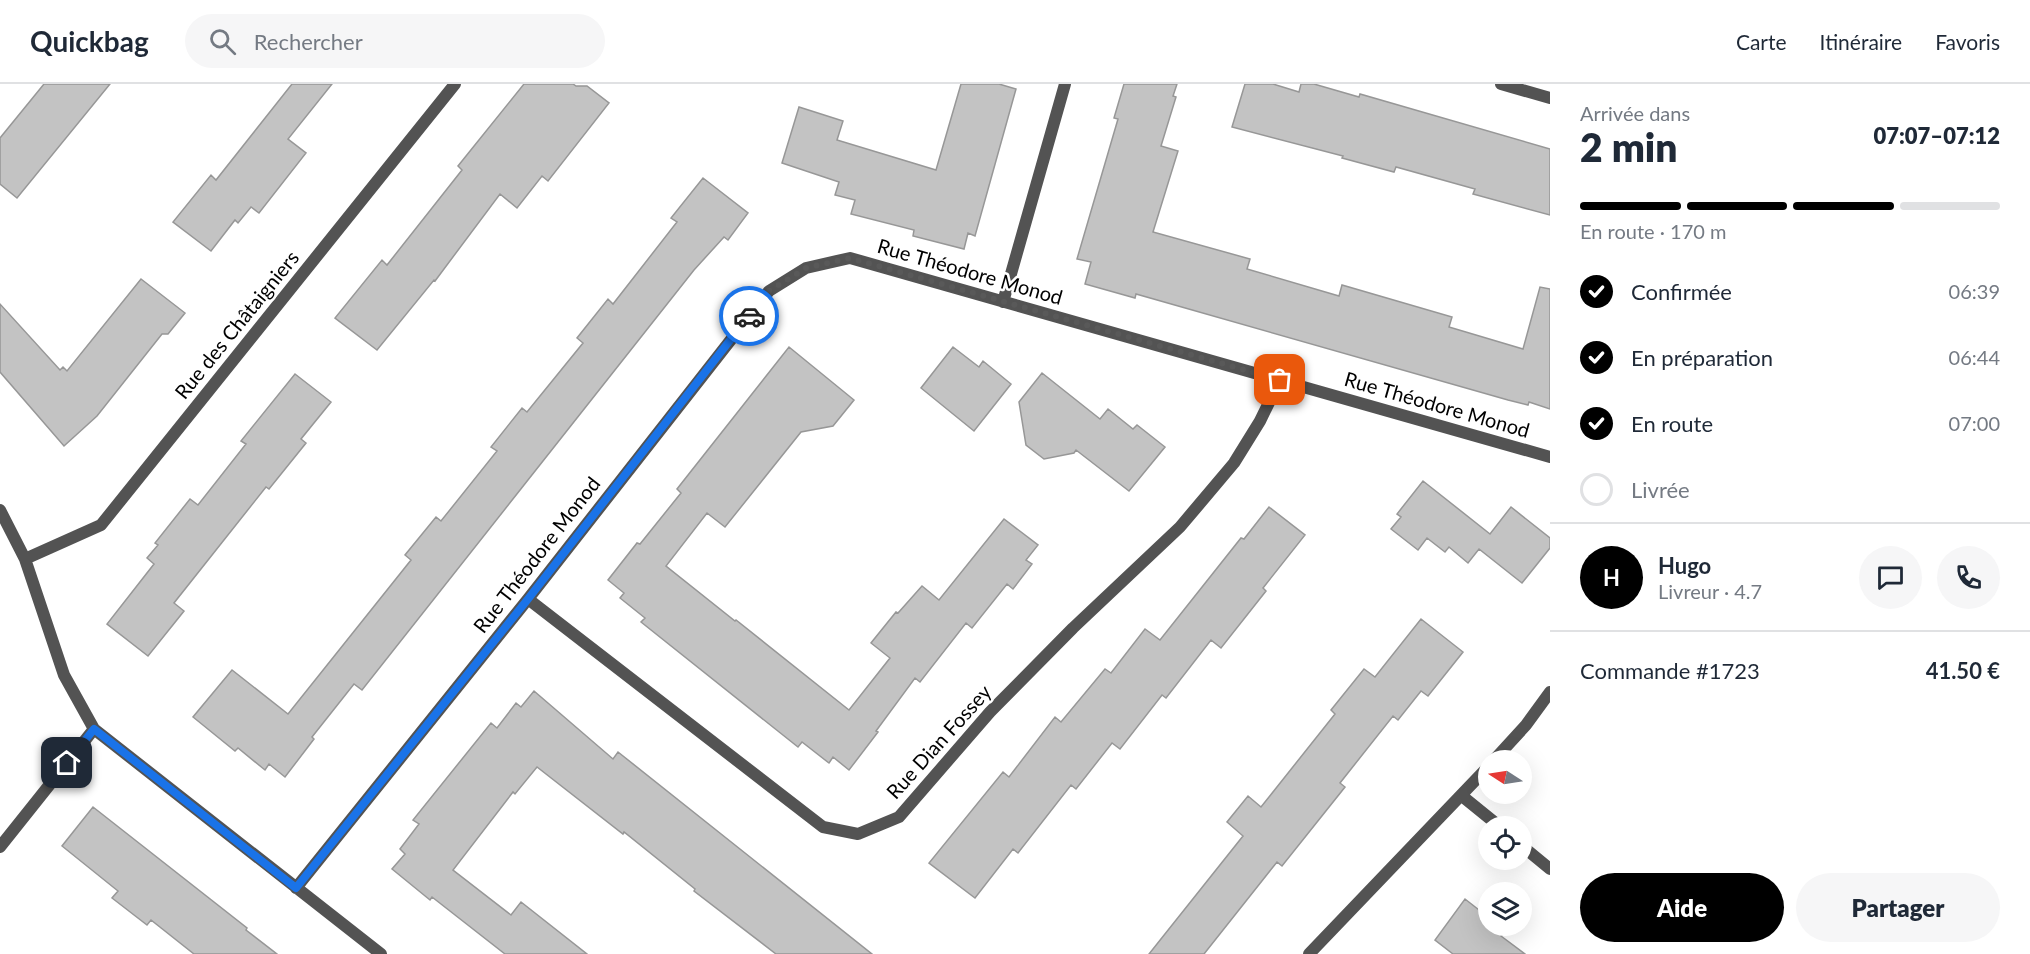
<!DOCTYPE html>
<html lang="fr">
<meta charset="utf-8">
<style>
:root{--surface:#fff;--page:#f6f6f7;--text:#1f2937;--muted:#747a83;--line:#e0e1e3;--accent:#000}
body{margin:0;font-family:Lato,sans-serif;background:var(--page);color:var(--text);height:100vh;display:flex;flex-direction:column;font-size:22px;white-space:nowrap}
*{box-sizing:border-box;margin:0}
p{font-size:20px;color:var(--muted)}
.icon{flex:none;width:33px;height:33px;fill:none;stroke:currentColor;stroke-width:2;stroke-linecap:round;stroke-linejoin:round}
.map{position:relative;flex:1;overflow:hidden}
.side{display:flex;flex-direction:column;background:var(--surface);width:480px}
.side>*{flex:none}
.needle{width:39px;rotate:282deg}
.buttons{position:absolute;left:1478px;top:666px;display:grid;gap:12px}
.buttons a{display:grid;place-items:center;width:54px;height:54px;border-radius:50%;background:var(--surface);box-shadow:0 6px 24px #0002;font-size:30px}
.pin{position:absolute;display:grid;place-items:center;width:51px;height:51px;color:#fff;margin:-26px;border-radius:12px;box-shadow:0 3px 9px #0006}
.courier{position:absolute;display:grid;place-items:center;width:60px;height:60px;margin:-30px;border:4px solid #1a73e8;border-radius:50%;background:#fff;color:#222;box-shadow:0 2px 8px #0007}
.headline em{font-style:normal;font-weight:800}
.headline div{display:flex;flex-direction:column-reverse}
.headline{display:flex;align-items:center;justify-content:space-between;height:102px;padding:0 30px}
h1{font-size:39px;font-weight:800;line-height:45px}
.bar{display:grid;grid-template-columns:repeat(4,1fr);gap:9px 6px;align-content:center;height:72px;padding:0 30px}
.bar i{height:8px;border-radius:4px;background:var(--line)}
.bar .current{background:var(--accent)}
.bar p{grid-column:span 4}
.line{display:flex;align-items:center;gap:15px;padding:0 30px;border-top:2px solid var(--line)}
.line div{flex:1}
.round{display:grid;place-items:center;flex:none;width:63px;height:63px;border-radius:32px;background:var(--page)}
ol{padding:0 30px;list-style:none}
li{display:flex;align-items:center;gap:18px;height:66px}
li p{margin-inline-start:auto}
li .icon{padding:6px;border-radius:50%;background:var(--accent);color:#fff;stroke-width:4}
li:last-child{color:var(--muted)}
li i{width:33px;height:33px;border:3px solid var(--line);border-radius:50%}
.primary-button{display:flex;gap:12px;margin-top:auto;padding:12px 30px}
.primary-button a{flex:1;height:69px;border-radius:36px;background:var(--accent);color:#fff;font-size:24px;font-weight:800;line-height:69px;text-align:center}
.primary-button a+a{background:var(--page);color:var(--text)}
header{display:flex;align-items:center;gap:36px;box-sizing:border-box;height:84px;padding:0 30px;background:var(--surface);border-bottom:2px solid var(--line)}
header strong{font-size:28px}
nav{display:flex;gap:33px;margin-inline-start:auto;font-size:21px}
.search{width:420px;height:54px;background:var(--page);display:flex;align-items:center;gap:15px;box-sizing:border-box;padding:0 21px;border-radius:33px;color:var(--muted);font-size:22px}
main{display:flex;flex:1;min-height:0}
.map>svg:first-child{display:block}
.building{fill:#c3c3c3;stroke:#979797;stroke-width:1.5}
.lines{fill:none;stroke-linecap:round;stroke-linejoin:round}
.street{stroke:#535353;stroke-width:12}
.done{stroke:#595959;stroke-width:6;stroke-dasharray:0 10.8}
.route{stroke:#1a73e8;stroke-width:8}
.labels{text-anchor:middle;stroke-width:5;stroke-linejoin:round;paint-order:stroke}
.street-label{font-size:20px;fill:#000;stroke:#fff}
</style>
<header>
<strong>Quickbag</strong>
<div class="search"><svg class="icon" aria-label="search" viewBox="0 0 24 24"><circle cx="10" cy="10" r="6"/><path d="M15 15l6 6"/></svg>Rechercher</div>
<nav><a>Carte</a><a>Itinéraire</a><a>Favoris</a></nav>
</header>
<main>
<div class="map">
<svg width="1550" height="870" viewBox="0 0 1550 870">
<rect width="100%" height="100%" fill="#fff"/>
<path class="building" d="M44,0H110L17,114L0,100V54Z
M292,0H332L288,55L306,69L259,129L251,123L238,139L235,136L211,167L173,138L211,91L216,96Z
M524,0H573L576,2H587L609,19L548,97L542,92L517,124L500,110L435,197L434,196L377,266L335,234L382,176L387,181L462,86L458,82Z
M961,0H999L1016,5L975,152L968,149L964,165L913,152L914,146L851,130L855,116L835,111L839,98L782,79L799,23L843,37L837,56L936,86Z
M1124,0H1177L1173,12L1176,13L1161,62L1178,67L1153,148L1250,175L1247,185L1339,212L1342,201L1452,233L1449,243L1523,265L1540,203L1550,205V325L1529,318L1528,321L1508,316L1136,210L1135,214L1085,200L1091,178L1077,175L1118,35L1114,34Z
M1245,0H1273L1299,8L1301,0H1314L1359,13L1360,10L1550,65V131L1473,110L1475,105L1396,83L1394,88L1342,74L1343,72L1232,43Z
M703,94L748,129L728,156L724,153L694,186L362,606L354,600L312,653L314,655L285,693L269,680L265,686L238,664L235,667L193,633L232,586L288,630L411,476L405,471L436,433L441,437L497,367L491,363L522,324L527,328L583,259L577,254L608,215L613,220L677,138L671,134Z
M141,195L185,229L168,250H162L97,332L64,362L0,288V220L60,286L63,283L67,287Z
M789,263L854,316L833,342L801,348L725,443L707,429L666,482L735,537L736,536L849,626L890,574L871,559L896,528L898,529L922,502L939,516L1004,435L1038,461L1026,476L1032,480L1013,505L1007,500L972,544L966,539L920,598L915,594L876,647L878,648L849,686L833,673L829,679L802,658L798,663L641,538L645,534L620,514L624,509L608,496L637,459L640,460L681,409L677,405Z
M953,263L979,283L983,277L1011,300L974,347L921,304Z
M1042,289L1100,335L1108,325L1133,345L1137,341L1165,363L1129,407L1076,366L1074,369L1044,375L1026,361L1019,318Z
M295,290L331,318L301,355L306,359L269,405L266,403L174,519L184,527L148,572L107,540L154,480L147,474L158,461L155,459L190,415L198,421L246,360L241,357Z
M1423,397L1490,450L1511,423L1550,454V464L1522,499L1479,465L1468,479L1449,463L1445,468L1427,454L1418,466L1391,445L1401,433L1397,430Z
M1269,423L1305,451L1263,504L1266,507L1221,564L1211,556L1166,614L1162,611L1120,665L1112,659L1076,705L1071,701L1018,769L1013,765L975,814L929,779L1003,688L1009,693L1055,633L1061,638L1105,585L1111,589L1145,545L1160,556L1241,454L1244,455Z
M1421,535L1463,568L1428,612L1421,607L1398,636L1393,632L1340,699L1345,703L1282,782L1277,778L1204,870H1149L1243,752L1227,738L1248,712L1261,723L1335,630L1331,626L1364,585L1375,593Z
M534,607L613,675L618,668L872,870H776L694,807L695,805L624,748L623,750L537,683L515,710L513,708L453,786L511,831L521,818L587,870H505L432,813L430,816L392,785L405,770L400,765L419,740L413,736L491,639L497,644L516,619L521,623Z
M93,723L247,844L246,846L277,870H194L151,836L147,841L112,814L118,807L62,762Z
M1465,815L1488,833V842H1499L1506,847L1501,852L1525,870H1453L1435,856Z"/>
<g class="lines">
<path class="street" d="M1501,0L1550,14
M1003,218L1065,0
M0,426L25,475L64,591L94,645L381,870
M25,475L101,441L455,0
M528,515L823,743L858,750L899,733L990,628L1073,544L1180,443L1234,379L1260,337L1280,296
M1494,676L1526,641L1550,608
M1462,712L1499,742
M1521,761L1550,785
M0,763L94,645
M296,804L528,515L769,207L806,184L850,174L1550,373
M1309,870L1488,683"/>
</g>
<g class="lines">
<path class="done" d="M749,232L769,207L806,184L850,174L1280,296"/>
<path class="route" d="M67,679L94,645L296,804L528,515L749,232"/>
</g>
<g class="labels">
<g class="street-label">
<text transform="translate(970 188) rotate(16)" y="7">Rue Théodore Monod</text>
<text transform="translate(237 241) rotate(-51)" y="7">Rue des Châtaigniers</text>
<text transform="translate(1437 321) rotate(16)" y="7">Rue Théodore Monod</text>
<text transform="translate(537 471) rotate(-52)" y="7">Rue Théodore Monod</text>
<text transform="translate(939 658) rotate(-48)" y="7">Rue Dian Fossey</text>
</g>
</g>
</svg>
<div class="buttons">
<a><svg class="needle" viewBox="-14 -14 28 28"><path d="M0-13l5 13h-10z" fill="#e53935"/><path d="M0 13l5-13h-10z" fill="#747a83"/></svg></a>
<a><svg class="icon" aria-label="locate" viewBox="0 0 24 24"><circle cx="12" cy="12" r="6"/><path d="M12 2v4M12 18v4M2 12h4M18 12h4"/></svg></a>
<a><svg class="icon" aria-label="layers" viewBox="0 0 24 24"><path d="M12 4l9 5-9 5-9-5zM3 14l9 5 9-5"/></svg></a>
</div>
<div class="pin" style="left:1280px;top:296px;background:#ea580c"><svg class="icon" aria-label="bag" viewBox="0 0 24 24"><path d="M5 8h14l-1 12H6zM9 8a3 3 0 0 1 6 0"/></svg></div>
<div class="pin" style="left:67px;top:679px;background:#1f2937"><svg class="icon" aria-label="home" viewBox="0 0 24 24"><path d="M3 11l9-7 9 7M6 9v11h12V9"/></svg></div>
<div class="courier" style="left:749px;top:232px"><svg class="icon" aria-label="car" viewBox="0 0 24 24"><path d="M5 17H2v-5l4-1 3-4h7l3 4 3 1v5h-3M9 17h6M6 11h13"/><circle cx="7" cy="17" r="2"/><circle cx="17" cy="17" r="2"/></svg></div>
</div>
<section class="side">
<div class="headline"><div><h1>2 min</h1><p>Arrivée dans</p></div><em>07:07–07:12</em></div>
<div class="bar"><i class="current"></i><i class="current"></i><i class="current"></i><i></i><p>En route · 170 m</p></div>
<ol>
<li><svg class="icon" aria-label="check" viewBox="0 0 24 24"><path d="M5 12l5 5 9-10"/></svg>Confirmée<p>06:39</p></li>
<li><svg class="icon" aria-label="check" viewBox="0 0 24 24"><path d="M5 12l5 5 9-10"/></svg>En préparation<p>06:44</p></li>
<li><svg class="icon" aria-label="check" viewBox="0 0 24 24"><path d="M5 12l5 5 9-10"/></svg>En route<p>07:00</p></li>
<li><i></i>Livrée</li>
</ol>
<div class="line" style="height:108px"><b class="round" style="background:var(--accent);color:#fff">H</b><div><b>Hugo</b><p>Livreur · 4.7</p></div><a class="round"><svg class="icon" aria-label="chat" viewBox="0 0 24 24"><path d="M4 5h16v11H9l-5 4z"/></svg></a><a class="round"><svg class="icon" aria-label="phone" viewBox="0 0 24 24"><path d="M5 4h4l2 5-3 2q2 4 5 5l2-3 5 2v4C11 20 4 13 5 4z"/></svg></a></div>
<div class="line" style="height:78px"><div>Commande #1723</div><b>41.50 €</b></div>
<div class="primary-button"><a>Aide</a><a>Partager</a></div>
</section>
</main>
